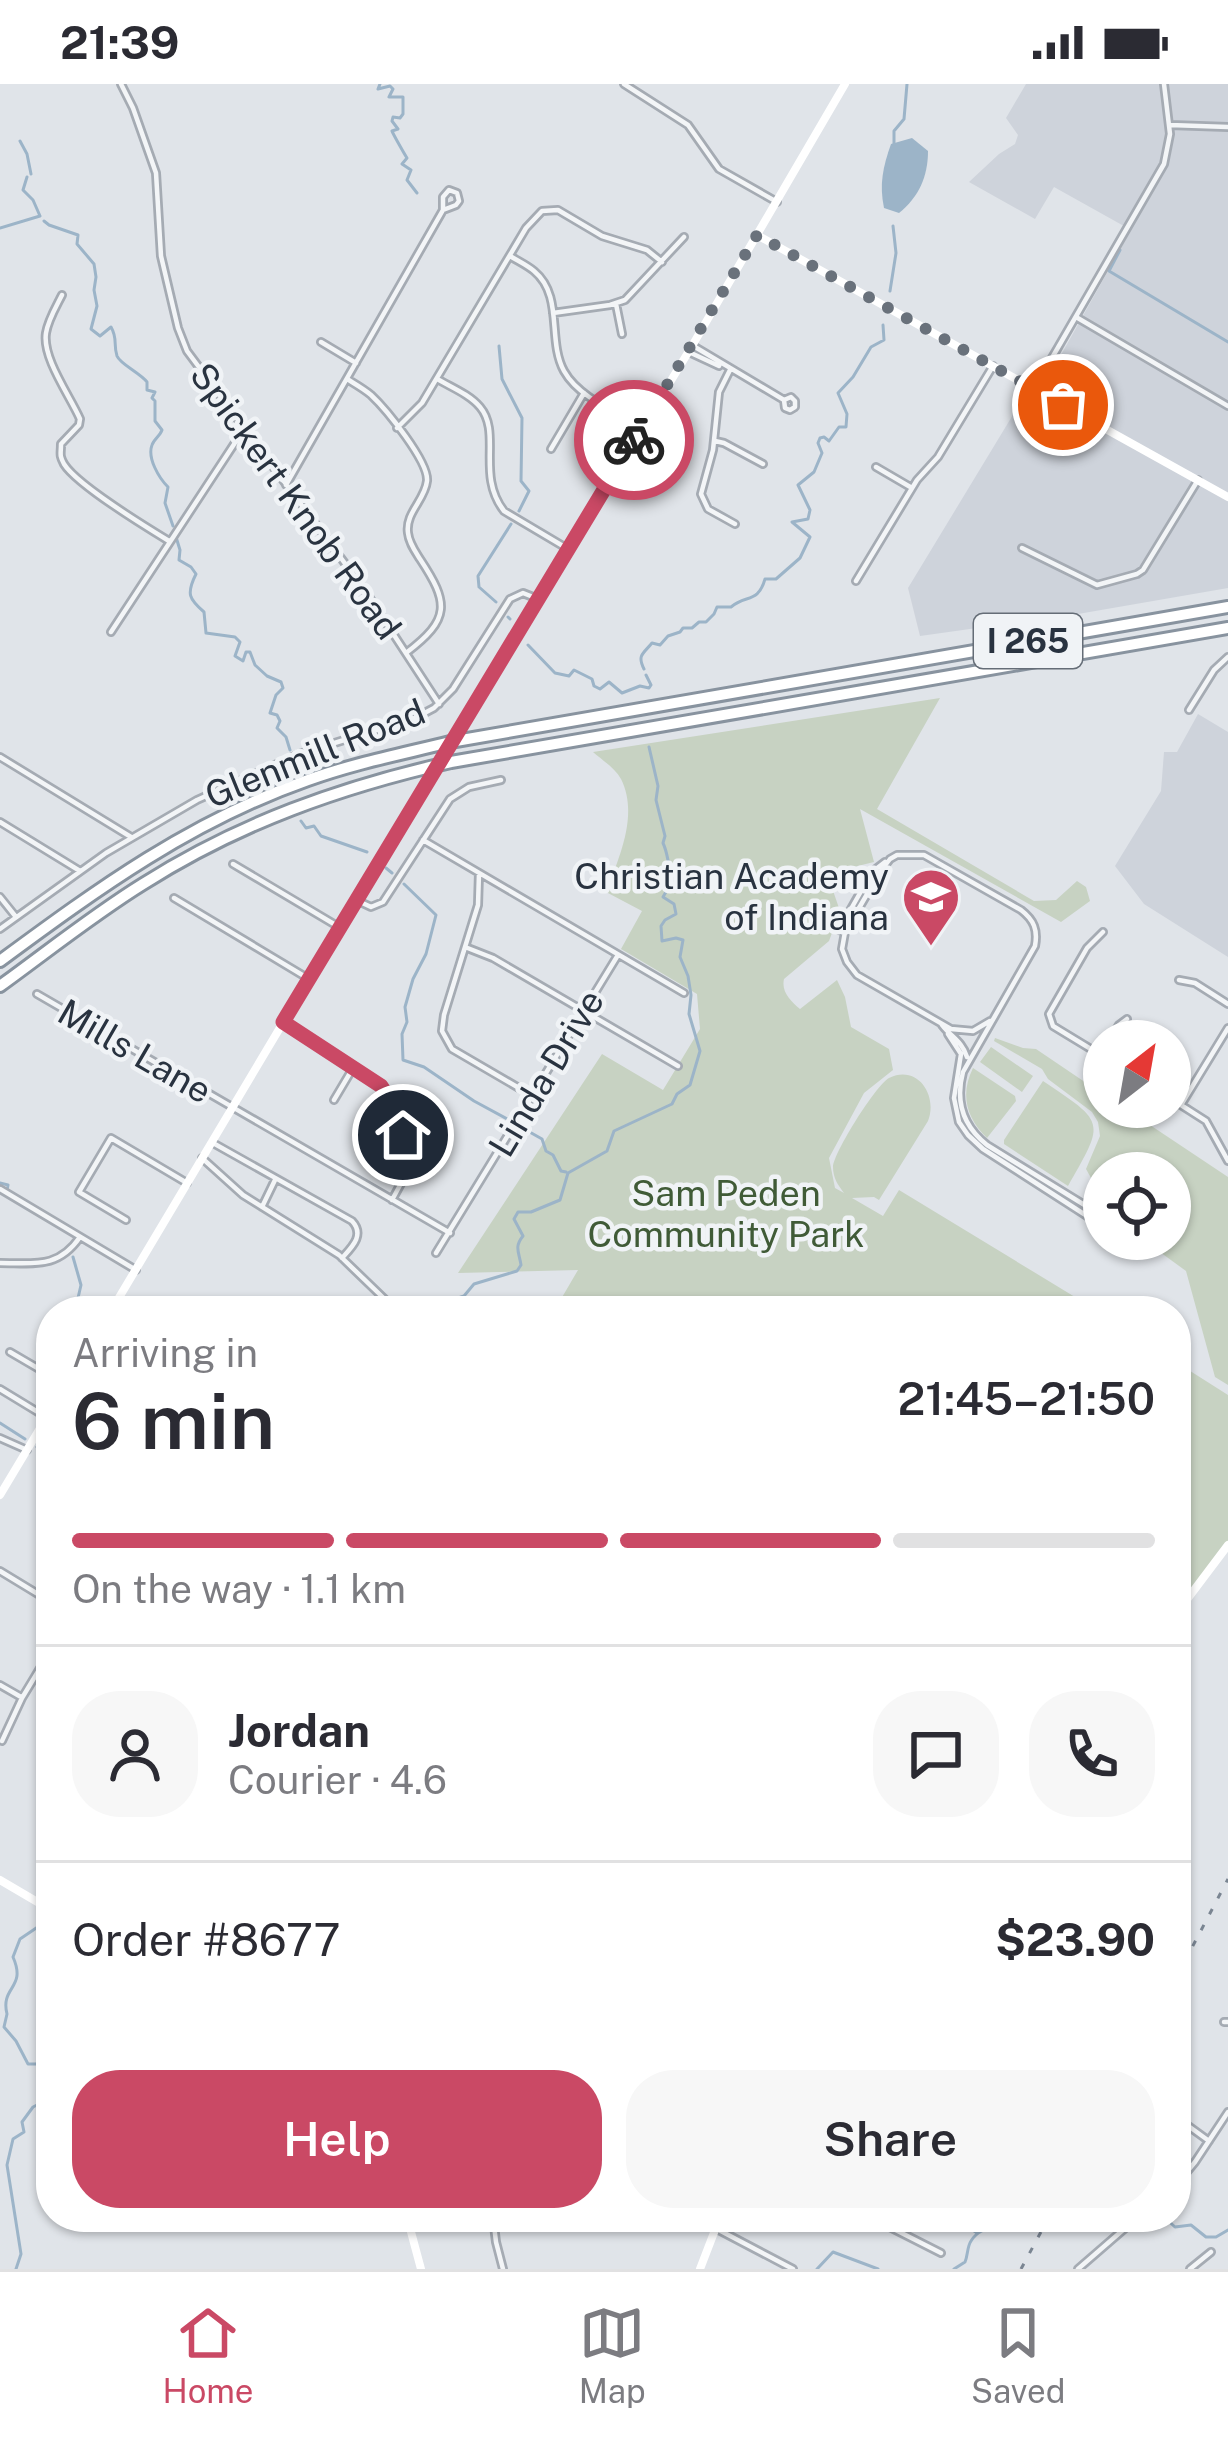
<!DOCTYPE html>
<meta charset="utf-8">
<style>
:root{--surface:#fff;--page:#f7f7f7;--text:#2b2b33;--muted:#7c7c81;--line:#e1e1e2;--accent:#ca4965}
body{margin:0;font-family:"Public Sans",sans-serif;background:var(--page);color:var(--text);height:100vh;display:flex;flex-direction:column;font-size:45px;white-space:nowrap}
*{box-sizing:border-box;margin:0}
p{font-size:39px;color:var(--muted)}
.icon{flex:none;width:66px;height:66px;fill:none;stroke:currentColor;stroke-width:2;stroke-linecap:round;stroke-linejoin:round}
.map{position:relative;flex:1;overflow:hidden}
.panel{position:absolute;left:36px;top:1212px;width:1155px;height:936px;display:flex;flex-direction:column;background:var(--surface);border-radius:48px;box-shadow:0 3px 9px #0004}
.panel>*{flex:none}
.needle{width:78px;rotate:31deg}
.buttons{position:absolute;left:1083px;top:936px;display:grid;gap:24px}
.buttons a{display:grid;place-items:center;width:108px;height:108px;border-radius:50%;background:var(--surface);box-shadow:0 3px 9px #0004;font-size:60px}
.pin{position:absolute;display:grid;place-items:center;width:102px;height:102px;color:#fff;margin:-51px;border:6px solid #fff;border-radius:50%;box-shadow:0 3px 12px #0007}
.courier{position:absolute;display:grid;place-items:center;width:120px;height:120px;margin:-60px;border:9px solid #ca4965;border-radius:50%;background:#fff;color:#222;box-shadow:0 3px 15px #0007}
.summary em{font-style:normal;font-weight:600}
.summary div{display:flex;flex-direction:column-reverse}
.summary{display:flex;align-items:center;justify-content:space-between;height:204px;padding:0 36px}
h1{font-size:78px;font-weight:600;line-height:90px}
.bar{display:grid;grid-template-columns:repeat(4,1fr);gap:18px 12px;align-content:center;height:144px;padding:0 36px}
.bar i{height:15px;border-radius:9px;background:var(--line)}
.bar .current{background:var(--accent)}
.bar p{grid-column:span 4}
.line{display:flex;align-items:center;gap:30px;padding:0 36px;border-top:3px solid var(--line)}
.line div{flex:1}
.round{display:grid;place-items:center;flex:none;width:126px;height:126px;border-radius:48px;background:var(--page)}
.cta{display:flex;gap:24px;margin-top:auto;padding:24px 36px}
.cta a{flex:1;height:138px;border-radius:48px;background:var(--accent);color:#fff;font-size:48px;font-weight:600;line-height:138px;text-align:center}
.cta a+a{background:var(--page);color:var(--text)}
.status{display:flex;justify-content:space-between;align-items:center;height:84px;padding:0 60px;background:var(--surface);direction:ltr}
.status svg{height:33px;fill:currentColor}
.tabs{display:flex;justify-content:space-around;align-items:center;height:168px;border-top:3px solid var(--line);background:var(--surface);font-size:33px;color:var(--muted)}
.tabs a{display:grid;justify-items:center;gap:6px}
.tabs .current{color:var(--accent)}
.map>svg:first-child{display:block}
.built{fill:#ced3db}
.green{fill:#c7d2c2}
.water{fill:#9cb4c8}
.lines{fill:none;stroke-linecap:round;stroke-linejoin:round}
.stream{stroke:#9cb4c8;stroke-width:3}
.street-casing{stroke:#a5abb3;stroke-width:10}
.highway-casing{stroke:#88939f;stroke-width:16}
.street{stroke:#f3f5f7;stroke-width:4.5}
.secondary{stroke:#fff;stroke-width:8}
.highway{stroke:#fff;stroke-width:10}
.rail{stroke:#7a8592;stroke-width:3;stroke-dasharray:6 12;stroke-linecap:butt}
.secondary-bridge{stroke:#fff;stroke-width:8}
.done{stroke:#69717b;stroke-width:12;stroke-dasharray:0 21.6}
.route{stroke:#ca4965;stroke-width:15}
.labels{text-anchor:middle;stroke-width:9;stroke-linejoin:round;paint-order:stroke}
.shield{fill:#f0f3f6;stroke:#656d77;stroke-width:3}
.shield-label{font-size:33px;font-weight:bold;fill:#293340}
.street-label{font-size:36px;fill:#293340;stroke:#f0f3f6}
.poi-label{font-size:36px;fill:#293340;stroke:#f0f3f6;text-anchor:end}
.park-label{font-size:36px;fill:#405b37;stroke:#f0f3f6}
</style>
<div class="status"><b>21:39</b><svg viewBox="0 0 49 12"><path d="M0 12V9h3v3zM5 12V6h3v6zM10 12V3h3v9zM15 12V0h3v12zM26 1h20v11H26zM47 4h2v5h-2z"/></svg></div>
<div class="map">
<svg width="1228" height="2185" viewBox="0 0 1228 2185">
<rect width="100%" height="100%" fill="#e0e4e9"/>
<path class="built" d="M1026,0H1228V504L1078,530L920,552L908,504L1025,311L1043,303L1131,146L1054,103L1035,135L969,98L999,70L1015,60L1018,51L1006,34Z
M1198,630L1228,648V873L1144,820L1115,782L1161,707L1164,668H1177Z"/>
<path class="green" d="M940,614L877,725L1034,817L1056,816L1077,797L1086,803L1090,817L1061,838L860,725L874,778L833,788L829,795L840,827L829,857L784,895C781,908 791,917 800,925L837,896L845,913L851,943L889,965L893,986L864,1009L829,1074L835,1104L844,1109C838,1101 833,1094 833,1083C834,1068 876,1001 889,994C918,980 938,1012 928,1037L879,1116L874,1113L852,1114L883,1132L899,1106L1098,1227H554L578,1186L458,1189L602,970L663,1006L700,945L697,910L621,865L642,827L606,808C619,774 639,731 621,695C615,684 602,676 593,668Z
M995,954L1023,964L1036,965L1104,1011V1023H1123L1228,1093V1301L1215,1293L1186,1187L1142,1155H1170V1089H1104V1127L1088,1115L1095,1101L1086,1085L1100,1052L1098,1038L1092,1028L1048,995L1042,985L994,957Z
M991,963L1033,992L1022,1008L980,978Z
M973,984L1015,1012L1016,1017L987,1054C966,1034 960,1010 973,984Z
M1043,997C1106,1039 1105,1037 1068,1102L1004,1060V1056Z
M1176,1278L1228,1311V1457L1176,1529Z"/>
<path class="water" d="M912,54L928,67C928,92 919,113 899,129L884,124C879,100 883,83 891,60Z"/>
<g class="lines">
<path class="stream" d="M380,0L378,5L390,2L393,5L389,13H403V30L400,34L393,33L392,37L398,45L392,47C393,50 405,71 407,74L402,80L411,86L407,96L417,109
M20,57L27,70L31,90
M894,60V47L904,35L907,0
M44,137L49,141L78,151L77,160L94,180L96,193L94,206L97,222L91,245L100,252L111,243C118,255 113,260 117,272C120,280 140,289 147,298V306L155,308L152,314L155,317V337L162,346C160,352 154,355 152,361C147,374 159,394 168,403L165,419L173,442
M0,144L40,132L33,116L23,106L27,93
M1120,166L1109,187L1228,258
M890,207L896,169L893,142
M499,262L502,295L522,334L521,397L529,407L519,427
M176,453L180,466L179,476L191,483L196,490C186,510 189,515 204,528L206,549L235,553L240,558L235,572L243,577L246,568H250L255,581L267,592L281,598L283,604L276,611L270,629L277,631L280,637L277,644L286,653L290,666
M496,518L479,503L478,492L511,440
M508,533L510,535
M528,561L555,589L569,592L574,586L592,595L594,602L600,605L609,598L622,609L640,602L649,604L651,601L646,591
M644,585C637,571 643,570 652,559L660,561L668,552L680,548L683,544H692L699,538H706L714,530L717,523H731C746,510 758,520 765,495H776L800,474L810,453L792,438L808,435L810,426L798,401L814,388L822,369L818,359L820,354L824,353L829,357L839,343H846L847,330L838,309L853,293L871,263L884,256L883,241
M301,737L306,744L314,742L321,752L367,768
M386,784L392,789
M404,800L436,831L426,870L413,895L405,923L407,938L402,950L403,976L424,983L474,1017L511,1037
M519,1042L542,1055L546,1067L553,1071L561,1087L566,1088
M0,1099L8,1101L7,1106
M73,1173L81,1201L75,1227
M450,1227L455,1215L464,1212L474,1200L517,1187L521,1181C519,1168 514,1163 523,1152L514,1135L518,1128H531L560,1116L568,1089L607,1067L614,1047L672,1020L677,1010L690,1001L700,967L689,930L691,911L688,892L680,873L683,856L676,854L662,857L661,842L665,836L676,830L674,820L663,813L674,794C667,782 669,772 663,759L665,752L656,716L658,702L649,663
M0,1339L25,1355
M37,1363L51,1382
M51,1834L20,1855L13,1873C27,1905 0,1902 7,1930L4,1943L16,1957L28,1980H36L51,1974
M954,2133L977,2149
M1122,2133H1127
M1164,2133L1175,2143L1191,2141L1206,2153H1216L1228,2146
M16,2185L21,2170L7,2081L13,2055L24,2048L22,2038L33,2023L51,2014
M817,2185L833,2168L878,2185
M954,2185L965,2178C968,2171 967,2163 971,2157C981,2140 1005,2143 1018,2133"/>
<g class="street-casing">
<path id="street" d="M121,0L133,24L156,89L161,172L178,244L187,267L364,505L439,620
M624,0L688,41L719,85L777,118
M1170,41L1228,43
M449,106L457,109L459,117L456,121L443,126V113Z
M510,172C518,177 527,181 534,187C564,212 547,256 564,287C579,314 617,328 642,343
M62,211C56,223 48,236 46,249C42,274 70,312 80,335L79,341L61,360C61,370 59,371 64,380C77,401 146,443 169,457
M616,220L622,250
M553,229L610,221L625,216L684,153
M1076,233L1228,322
M321,258L356,279
M695,263L784,316L791,313L795,317V323L790,326L785,324L784,316
M691,269L719,282
M730,286L719,308L713,366L701,410L708,425L735,440
M347,295C355,300 364,305 371,311C386,325 429,378 427,397C425,416 405,429 408,449C409,459 415,467 420,475C449,519 451,535 406,569
M439,296C453,304 470,311 480,323C502,349 476,391 504,427L568,465
M1034,305L1164,80L1170,50L1164,0
M397,344L422,319L526,144L542,127L558,126L602,152L647,166L662,178
M715,357L724,359L763,380
M551,365L584,309
M876,383L912,404
M286,401L443,126
M1022,464L1097,501L1137,490L1143,486L1198,396
M856,497L917,396L938,373L993,282
M111,548L244,345
M1189,626L1214,586L1228,573
M0,673L131,753
M0,738L80,787
M423,756L684,909
M233,780L339,843
M479,789L478,821L444,931L442,947L452,965L531,1011
M0,813L16,833
M174,814L309,895
M356,816L371,823L383,818L450,715L469,703L501,696
M0,845L106,769L197,716L299,670L415,634L434,624L453,605L510,515L523,509L538,515
M845,848L839,846L872,788L885,778
M1103,848L1087,864L1049,930L1053,942L1104,973
M465,863L493,874L678,982
M1179,896L1195,899L1228,920
M37,910L450,1149
M990,937L973,947L951,945L857,891L847,878L842,865L845,848L880,788L890,775L897,771H924L1021,826C1034,836 1038,846 1035,862L963,988C955,1018 963,1042 987,1061L1091,1125
M283,938L372,995L388,1012L396,1028L408,1073L405,1092L392,1116
M942,941C951,953 962,957 967,973
M948,950L961,970L954,1014L959,1038L968,1051L983,1065L1087,1132
M1109,957L1119,941L1127,935
M1170,1014L1206,1037L1228,1077
M334,1016L353,984
M1181,1021L1228,944
M403,1051L443,1039
M213,1059L352,1137C365,1151 352,1163 342,1174
M202,1074L243,1111L339,1171L397,1227
M0,1105L136,1186
M262,1123L275,1096
M126,1136L79,1108L111,1054L187,1099
M436,1169L618,871
M0,1179C34,1179 58,1185 80,1153
M117,1217L134,1227
M10,1268L51,1292
M0,1305L51,1336
M0,1354L27,1366
M0,1487L51,1518
M0,1601L21,1613
M2,1657L22,1614L51,1566
M1224,1938H1228
M1176,2033L1209,2057
M1176,2101L1195,2078L1228,2028
M493,2133L496,2158L503,2185
M870,2133L941,2169
M715,2144L793,2185
M1078,2185L1138,2133
M1190,2185L1211,2168"/>
</g>
<g class="highway-casing">
<path id="highway" d="M0,877C99,804 191,737 308,696C355,679 402,670 450,658L1228,523
M0,902C47,868 93,831 143,800C239,739 341,703 451,678L1228,544"/>
</g>
<use href="#street" class="street"/>
<path class="secondary" d="M757,151L1228,413
M467,632L692,262L845,0
M111,1227L426,699
M0,1411L51,1326
M1176,1530L1228,1461
M0,1796L51,1826
M407,2133L421,2185
M700,2185L720,2133"/>
<use href="#highway" class="highway"/>
<path class="rail" d="M1176,1894L1228,1795
M1021,2185L1049,2133"/>
<path class="secondary-bridge" d="M426,699L467,632"/>
</g>
<g class="lines">
<path class="done" d="M634,356L757,151L1063,321"/>
<path class="route" d="M403,1051L394,1022L381,1002L283,938L634,356"/>
</g>
<defs>
<g id="school-pin" transform="scale(3)"><path d="M0 17L-7.5 6A9.5 9.5 0 1 1 7.5 6Z" fill="#ca4965" stroke="#f0f3f6"/><path d="M0-5L7-2L0 1L-7-2ZM-4 1L0 2.5L4 1V4Q0 6-4 4Z" fill="#fff"/></g>
</defs>
<g fill-rule="evenodd">
<use href="#school-pin" x="931" y="813"/>
</g>
<g class="labels">
<rect class="shield" x="974" y="530" width="108" height="54" rx="9"/>
<g class="shield-label">
<text x="1028" y="569">I 265</text>
</g>
<g class="street-label">
<text transform="translate(296 417) rotate(54)" y="13">Spickert Knob Road</text>
<text transform="translate(315 669) rotate(-22)" y="13">Glenmill Road</text>
<text transform="translate(135 967) rotate(30)" y="13">Mills Lane</text>
<text transform="translate(546 989) rotate(-59)" y="13">Linda Drive</text>
</g>
<g class="poi-label">
<text x="889" y="805">Christian Academy<tspan x="889" dy="41">of Indiana</tspan></text>
</g>
<g class="park-label">
<text x="726" y="1122">Sam Peden<tspan x="726" dy="41">Community Park</tspan></text>
</g>
</g>
</svg>
<div class="buttons">
<a><svg class="needle" viewBox="-14 -14 28 28"><path d="M0-13l5 13h-10z" fill="#e53935"/><path d="M0 13l5-13h-10z" fill="#7c7c81"/></svg></a>
<a><svg class="icon" aria-label="locate" viewBox="0 0 24 24"><circle cx="12" cy="12" r="6"/><path d="M12 2v4M12 18v4M2 12h4M18 12h4"/></svg></a>
</div>
<div class="pin" style="left:1063px;top:321px;background:#ea580c"><svg class="icon" aria-label="bag" viewBox="0 0 24 24"><path d="M5 8h14l-1 12H6zM9 8a3 3 0 0 1 6 0"/></svg></div>
<div class="pin" style="left:403px;top:1051px;background:#1f2937"><svg class="icon" aria-label="home" viewBox="0 0 24 24"><path d="M3 11l9-7 9 7M6 9v11h12V9"/></svg></div>
<div class="courier" style="left:634px;top:356px"><svg class="icon" aria-label="bike" viewBox="0 0 24 24"><circle cx="6" cy="16" r="4"/><circle cx="18" cy="16" r="4"/><path d="M6 16l4-8h5l3 8M10 8l3 8H6M13 5h3"/></svg></div>
<section class="panel">
<div class="summary"><div><h1>6 min</h1><p>Arriving in</p></div><em>21:45–21:50</em></div>
<div class="bar"><i class="current"></i><i class="current"></i><i class="current"></i><i></i><p>On the way · 1.1 km</p></div>
<div class="line" style="height:216px"><a class="round"><svg class="icon" aria-label="person" viewBox="0 0 24 24"><circle cx="12" cy="8" r="4"/><path d="M4 21q1-7 8-7t8 7"/></svg></a><div><b>Jordan</b><p>Courier · 4.6</p></div><a class="round"><svg class="icon" aria-label="chat" viewBox="0 0 24 24"><path d="M4 5h16v11H9l-5 4z"/></svg></a><a class="round"><svg class="icon" aria-label="phone" viewBox="0 0 24 24"><path d="M5 4h4l2 5-3 2q2 4 5 5l2-3 5 2v4C11 20 4 13 5 4z"/></svg></a></div>
<div class="line" style="height:156px"><div>Order #8677</div><b>$23.90</b></div>
<div class="cta"><a>Help</a><a>Share</a></div>
</section>
</div>
<nav class="tabs">
<a class="current"><svg class="icon" aria-label="home" viewBox="0 0 24 24"><path d="M3 11l9-7 9 7M6 9v11h12V9"/></svg>Home</a>
<a><svg class="icon" aria-label="map" viewBox="0 0 24 24"><path d="M3 6l6-2 6 2 6-2v14l-6 2-6-2-6 2zM9 4v14M15 6v14"/></svg>Map</a>
<a><svg class="icon" aria-label="saved" viewBox="0 0 24 24"><path d="M7 4h10v16l-5-4-5 4z"/></svg>Saved</a>
</nav>
